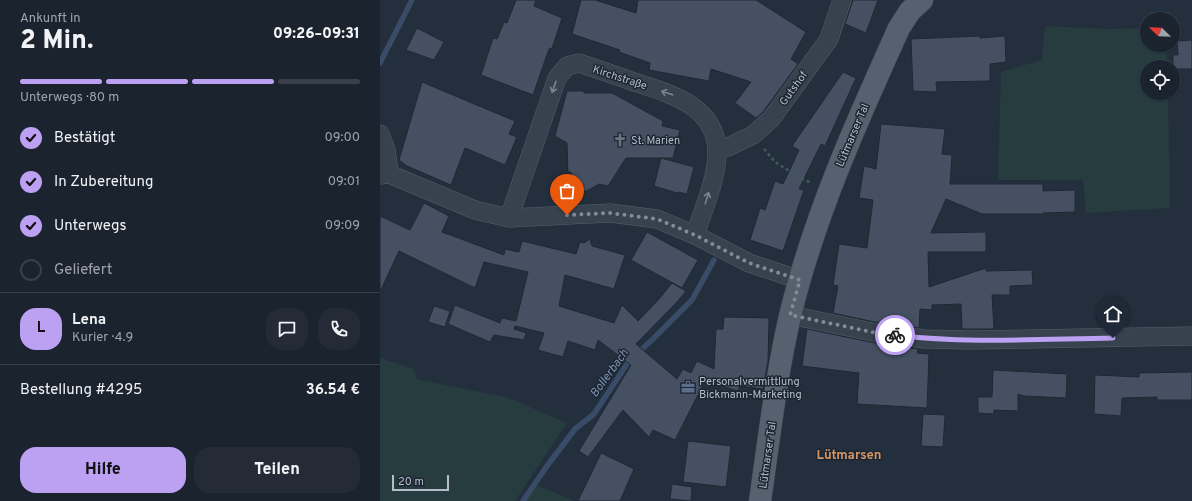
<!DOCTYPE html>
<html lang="de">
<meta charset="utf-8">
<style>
:root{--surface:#1b232e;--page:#242b36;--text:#f1f3f6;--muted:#a0a4aa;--line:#39404a;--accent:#bca0f2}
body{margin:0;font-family:Overpass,sans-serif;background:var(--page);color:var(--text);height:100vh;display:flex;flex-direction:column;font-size:15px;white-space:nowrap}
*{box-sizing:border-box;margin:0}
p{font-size:13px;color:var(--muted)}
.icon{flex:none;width:22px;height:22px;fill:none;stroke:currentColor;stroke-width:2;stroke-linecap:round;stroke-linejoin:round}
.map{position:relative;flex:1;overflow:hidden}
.panel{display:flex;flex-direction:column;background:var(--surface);width:380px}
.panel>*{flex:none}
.needle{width:26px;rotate:293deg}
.controls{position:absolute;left:760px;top:12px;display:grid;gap:8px}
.controls a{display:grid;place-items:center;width:40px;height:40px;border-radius:50%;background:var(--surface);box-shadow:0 1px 3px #0004,0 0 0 1px var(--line);font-size:20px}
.scale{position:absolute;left:12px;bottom:10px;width:57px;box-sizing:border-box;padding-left:4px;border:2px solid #b4bcc9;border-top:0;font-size:11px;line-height:14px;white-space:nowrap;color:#b4bcc9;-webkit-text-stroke:3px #1d2633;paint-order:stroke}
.pin{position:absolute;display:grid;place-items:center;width:34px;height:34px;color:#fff;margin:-41px -17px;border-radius:50% 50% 50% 0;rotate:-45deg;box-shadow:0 0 4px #0007}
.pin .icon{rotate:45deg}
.courier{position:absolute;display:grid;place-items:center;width:40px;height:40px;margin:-20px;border:3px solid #bca0f2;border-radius:50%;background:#fff;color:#222;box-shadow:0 1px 5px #0007}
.headline em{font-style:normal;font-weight:800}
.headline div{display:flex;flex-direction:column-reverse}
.headline{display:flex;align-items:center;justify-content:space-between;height:68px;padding:0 20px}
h1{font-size:26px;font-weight:800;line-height:30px}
.bar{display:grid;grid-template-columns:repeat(4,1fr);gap:6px 4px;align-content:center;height:48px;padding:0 20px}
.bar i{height:5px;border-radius:3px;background:var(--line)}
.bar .on{background:var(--accent)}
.bar p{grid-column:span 4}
.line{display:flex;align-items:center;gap:10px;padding:0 20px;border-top:1px solid var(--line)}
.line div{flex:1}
.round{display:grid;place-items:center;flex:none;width:42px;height:42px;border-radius:16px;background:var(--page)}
ol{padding:0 20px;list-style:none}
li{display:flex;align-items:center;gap:12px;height:44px}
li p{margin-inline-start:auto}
li .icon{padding:4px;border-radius:50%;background:var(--accent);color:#111;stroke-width:4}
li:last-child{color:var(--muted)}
li i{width:22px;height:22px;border:2px solid var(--line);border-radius:50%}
.primary-button{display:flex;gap:8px;margin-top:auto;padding:8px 20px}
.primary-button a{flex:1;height:46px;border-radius:16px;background:var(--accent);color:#111;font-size:16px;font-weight:800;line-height:46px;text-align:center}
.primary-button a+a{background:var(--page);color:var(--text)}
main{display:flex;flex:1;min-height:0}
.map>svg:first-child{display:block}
.green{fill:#263c3f}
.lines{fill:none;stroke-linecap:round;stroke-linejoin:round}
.stream{stroke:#394c67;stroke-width:5.5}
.building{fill:#455162;stroke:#1f2835}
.minor-casing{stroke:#565f6c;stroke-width:19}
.major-casing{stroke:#414a57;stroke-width:23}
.path{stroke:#44595c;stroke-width:2.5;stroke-dasharray:3 3;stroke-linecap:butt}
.minor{stroke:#38414e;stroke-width:18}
.major{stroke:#56606e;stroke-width:22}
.oneway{stroke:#7c8592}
.done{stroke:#828b98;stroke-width:4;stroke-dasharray:0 7.2}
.route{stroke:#bca0f2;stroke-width:5}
.labels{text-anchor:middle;stroke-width:3;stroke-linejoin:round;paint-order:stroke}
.street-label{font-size:11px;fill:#b4bcc9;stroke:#1d2633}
.poi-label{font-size:11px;fill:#b4bcc9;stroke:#1d2633;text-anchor:start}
.water-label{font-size:12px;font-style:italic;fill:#7c92b1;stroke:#1d2633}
.quarter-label{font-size:13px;font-weight:bold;fill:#d59563;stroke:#1d2633}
</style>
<main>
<section class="panel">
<div class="headline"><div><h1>2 Min.</h1><p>Ankunft in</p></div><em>09:26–09:31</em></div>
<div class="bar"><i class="on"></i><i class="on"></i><i class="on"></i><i></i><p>Unterwegs · 80 m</p></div>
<ol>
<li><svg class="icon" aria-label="check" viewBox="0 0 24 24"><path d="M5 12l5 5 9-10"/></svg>Bestätigt<p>09:00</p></li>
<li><svg class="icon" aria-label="check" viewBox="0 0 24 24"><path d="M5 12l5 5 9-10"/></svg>In Zubereitung<p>09:01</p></li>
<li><svg class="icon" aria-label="check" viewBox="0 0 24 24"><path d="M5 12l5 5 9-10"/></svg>Unterwegs<p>09:09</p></li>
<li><i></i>Geliefert</li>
</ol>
<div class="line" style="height:72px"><b class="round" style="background:var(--accent);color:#111">L</b><div><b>Lena</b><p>Kurier · 4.9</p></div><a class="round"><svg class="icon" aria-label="chat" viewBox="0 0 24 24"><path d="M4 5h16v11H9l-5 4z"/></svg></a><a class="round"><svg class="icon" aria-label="phone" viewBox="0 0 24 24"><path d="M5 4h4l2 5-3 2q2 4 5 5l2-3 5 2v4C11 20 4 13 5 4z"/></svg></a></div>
<div class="line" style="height:52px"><div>Bestellung #4295</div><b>36.54 €</b></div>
<div class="primary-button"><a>Hilfe</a><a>Teilen</a></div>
</section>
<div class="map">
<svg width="812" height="501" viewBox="0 0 812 501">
<rect width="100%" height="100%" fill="#242f3e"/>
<path class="green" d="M665,26L727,29L767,28V45H787V67H767V93H788L790,208L706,213L703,180H618L621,72L662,60Z
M0,358L34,369L37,379L129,398L187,423L135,501H0Z
M157,485L195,501H146Z"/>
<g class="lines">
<path class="stream" d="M0,63L32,0
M143,501L167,466L195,429L214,414L249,361L273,339L312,300L334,260"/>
</g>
<path class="building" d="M136,0H156L154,6L182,18L172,48L169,49L153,95L101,75L113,38L117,39L124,22L127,23Z
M201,0H215L256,13L258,0H376L426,32L411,59L418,64L383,112L376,118L355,103L371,82L331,69L329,81L269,70L270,63L239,52L240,50L192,34Z
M473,0H498L486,33L465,24Z
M37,28L64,42L54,60L26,50Z
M600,36V38L625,36L626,62L610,64V81L556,82L557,92L533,91L531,39Z
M812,40V69H793V55H798L797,41Z
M463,72L476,78L445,146L441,144L419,189L424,190L403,251L370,240L380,208L385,210L395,181L403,184L419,150L412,146Z
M42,82L135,121L129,134L137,137L125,165L85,148L71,185L27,166L19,160Z
M187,91H204V93H232L283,121L282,126L300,130L293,158H246L228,186L219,184L205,192L197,178L192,176L191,172H188L187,143L175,136Z
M501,124L565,129L562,154L572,155L570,184H663V191L695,190V212L663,213V214H602L566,199L551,233L606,232V252H548L549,287L606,268V271L652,270L653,285L630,286V295H612L614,329H582L581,304L552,305V310L540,309L539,328L499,323L453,313L458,286L453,285L459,244L487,248L493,200L479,198L484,166L496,169Z
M281,158L314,167L307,194L298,192L297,193L274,186Z
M44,203L69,216L62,232L124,255L125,249L139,252L142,241L196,254L200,242L204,243L210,239L212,246L245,255L234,289L185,275L179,306L234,323L242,305L258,321L280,298L292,283L306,291L297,302L256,344L297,379L303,369L311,373L317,361L334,369L336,329H343L344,317L389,318L388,361L383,389L360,386L358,391L325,381L295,440L273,430L269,437L243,410L208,457L199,451L251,365L218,340L215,350L188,341L183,357L158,350L164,333L135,326L134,329L146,333L144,340L114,335L110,342L68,324L75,305L120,323L122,318L136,321L148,272L104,262L95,288L19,251L0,292V216L30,230Z
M267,232L318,260L302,288L251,260Z
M54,306L70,311L65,327L48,322Z
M427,329L495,343L538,349L537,353L549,354L547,408L477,404L479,373L422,366Z
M613,370L687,374L686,398L644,396L638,394V411L614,410V414L598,413V397H612Z
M812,372V400H777V397L742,398L741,416L714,414L715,375L759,377V373Z
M543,414L565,415L563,447L541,446Z
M308,441L351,446L346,487L303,482Z
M221,453L254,469L240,501H198Z
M292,484L312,487L311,501L290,499Z"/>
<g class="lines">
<g class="minor-casing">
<path id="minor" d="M0,134L6,150L9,174
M337,149L348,147L373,135L391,119L449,39L462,0
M0,175L9,174L95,210L129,218L230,213L277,219L315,235L369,263L420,280
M129,218L177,78L187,66L199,63C217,69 235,75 254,82C288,93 335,105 337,150C338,177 323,210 315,235
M410,315L497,333L545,339L590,340L812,336"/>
</g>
<g class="major-casing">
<path id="major" d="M380,501C389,439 396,377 410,316C434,216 477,121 519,28L530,11L542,0"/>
</g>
<path class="path" d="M384,149L395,162L422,179L432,183"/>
<use href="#minor" class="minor"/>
<use href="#major" class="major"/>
</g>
<defs><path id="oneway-shaft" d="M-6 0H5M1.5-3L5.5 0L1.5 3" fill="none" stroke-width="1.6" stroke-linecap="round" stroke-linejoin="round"/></defs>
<g class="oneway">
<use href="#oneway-shaft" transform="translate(174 87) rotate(109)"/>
<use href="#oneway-shaft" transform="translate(287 93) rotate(-162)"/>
<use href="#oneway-shaft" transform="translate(327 198) rotate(-73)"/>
</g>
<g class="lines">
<path class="done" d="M187,215L230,213L277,219L315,235L369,263L420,280L410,315L497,333L515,335"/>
<path class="route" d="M515,335C587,344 660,339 733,338"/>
</g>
<defs>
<g id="church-bare" transform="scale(1.08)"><path d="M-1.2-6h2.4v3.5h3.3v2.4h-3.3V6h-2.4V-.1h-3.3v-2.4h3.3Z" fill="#6b7280" stroke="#1d2633" stroke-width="2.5" paint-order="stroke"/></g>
<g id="office-bare" transform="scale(1.08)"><path d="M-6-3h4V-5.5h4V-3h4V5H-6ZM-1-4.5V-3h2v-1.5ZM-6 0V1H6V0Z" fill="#5c6f8a" stroke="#1d2633" stroke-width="2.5" paint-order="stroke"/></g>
</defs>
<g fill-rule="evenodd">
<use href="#church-bare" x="240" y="140"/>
<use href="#office-bare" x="308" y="387"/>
</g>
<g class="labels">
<g class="street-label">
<text transform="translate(240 77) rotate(18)" y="4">Kirchstraße</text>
<text transform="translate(413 88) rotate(-54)" y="4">Gutshof</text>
<text transform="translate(472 135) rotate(-67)" y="4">Lütmarser Tal</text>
<text transform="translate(387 455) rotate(-82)" y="4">Lütmarser Tal</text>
</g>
<g class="poi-label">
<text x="251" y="144">St. Marien</text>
<text x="319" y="385">Personalvermittlung<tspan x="319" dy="13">Bickmann-Marketing</tspan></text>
</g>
<g class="water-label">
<text transform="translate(229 373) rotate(-54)" y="4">Bollerbach</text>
</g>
<g class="quarter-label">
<text x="469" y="459">Lütmarsen</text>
</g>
</g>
</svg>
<div class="controls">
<a><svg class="needle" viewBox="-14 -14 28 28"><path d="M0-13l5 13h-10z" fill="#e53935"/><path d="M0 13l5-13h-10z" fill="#a0a4aa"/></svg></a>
<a><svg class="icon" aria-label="locate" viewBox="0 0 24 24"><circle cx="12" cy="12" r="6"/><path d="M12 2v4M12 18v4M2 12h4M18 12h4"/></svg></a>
</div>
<div class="scale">20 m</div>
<div class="pin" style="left:187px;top:215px;background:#ea580c"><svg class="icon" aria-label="bag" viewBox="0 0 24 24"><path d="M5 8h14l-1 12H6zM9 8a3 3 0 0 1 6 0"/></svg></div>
<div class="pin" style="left:733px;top:338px;background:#1f2937"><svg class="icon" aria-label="home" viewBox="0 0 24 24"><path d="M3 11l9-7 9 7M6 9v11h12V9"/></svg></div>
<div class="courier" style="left:515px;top:335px"><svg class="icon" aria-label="bike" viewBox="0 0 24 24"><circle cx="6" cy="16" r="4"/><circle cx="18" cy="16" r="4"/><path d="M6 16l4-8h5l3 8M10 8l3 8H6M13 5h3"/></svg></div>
</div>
</main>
